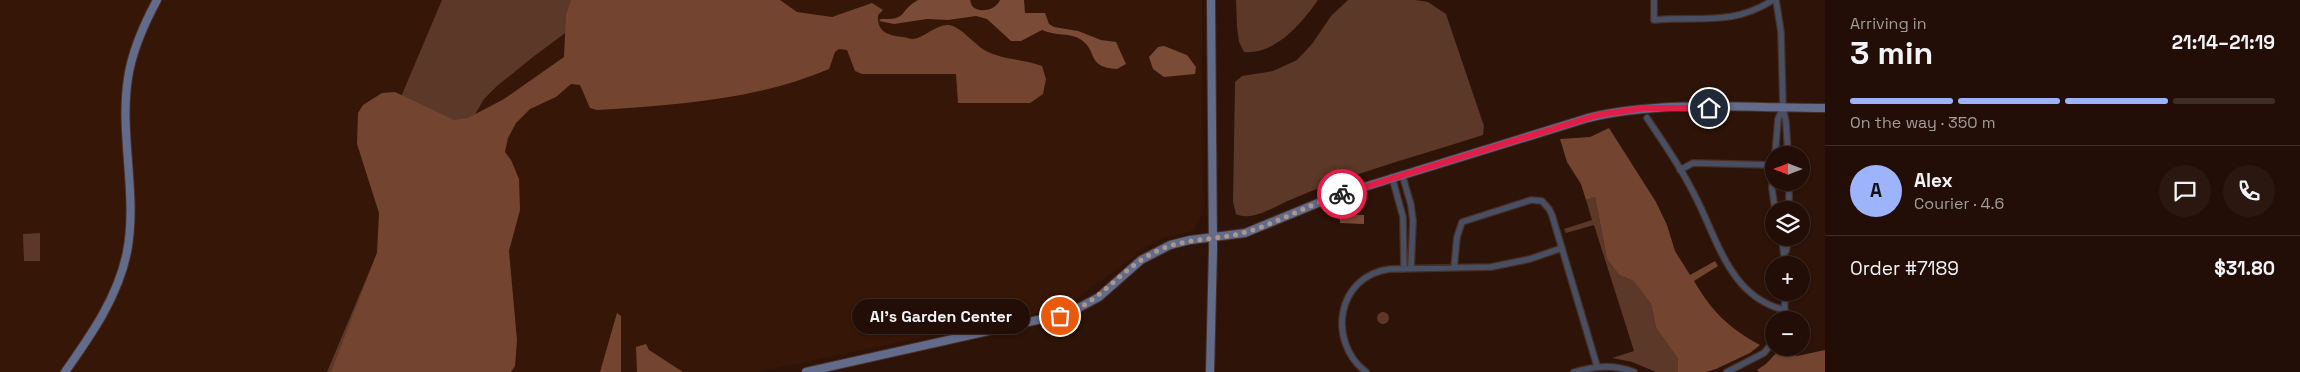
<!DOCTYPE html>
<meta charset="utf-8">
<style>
:root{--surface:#220e06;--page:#2a1710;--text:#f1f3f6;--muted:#a29c9b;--line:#3f2e28;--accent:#9db4fd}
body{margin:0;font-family:"Space Grotesk",sans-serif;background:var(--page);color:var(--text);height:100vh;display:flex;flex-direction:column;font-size:19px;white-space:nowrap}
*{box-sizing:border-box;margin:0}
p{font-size:16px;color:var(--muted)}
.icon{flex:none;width:28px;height:28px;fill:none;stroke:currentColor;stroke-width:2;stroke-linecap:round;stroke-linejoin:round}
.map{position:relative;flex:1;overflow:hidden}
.side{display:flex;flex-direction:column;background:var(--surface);width:475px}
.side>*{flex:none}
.needle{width:32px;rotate:270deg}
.tools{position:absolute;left:1765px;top:146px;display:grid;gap:10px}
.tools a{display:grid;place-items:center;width:45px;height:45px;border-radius:50%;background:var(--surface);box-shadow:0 1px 4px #0004,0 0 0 1px var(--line);font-size:25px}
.pin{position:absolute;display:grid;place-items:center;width:42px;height:42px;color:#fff;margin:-21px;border:2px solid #fff;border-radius:50%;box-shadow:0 1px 5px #0007}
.courier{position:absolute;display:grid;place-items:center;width:50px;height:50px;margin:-25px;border:4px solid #e11d48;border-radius:50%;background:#fff;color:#222;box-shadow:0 1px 6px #0007}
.bubble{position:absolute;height:35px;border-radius:18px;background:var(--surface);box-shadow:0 1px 4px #0004,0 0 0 1px var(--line);font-size:16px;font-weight:700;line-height:35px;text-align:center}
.overview em{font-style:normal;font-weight:700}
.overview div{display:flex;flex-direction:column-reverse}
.overview{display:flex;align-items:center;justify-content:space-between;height:85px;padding:0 25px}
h1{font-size:32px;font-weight:700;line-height:38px}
.bar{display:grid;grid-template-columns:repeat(4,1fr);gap:8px 5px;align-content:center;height:60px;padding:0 25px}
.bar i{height:6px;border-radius:4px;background:var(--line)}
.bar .selected{background:var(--accent)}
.bar p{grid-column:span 4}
.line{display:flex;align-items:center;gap:12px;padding:0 25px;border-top:1px solid var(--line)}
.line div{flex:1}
.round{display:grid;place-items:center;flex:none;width:52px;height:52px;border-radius:26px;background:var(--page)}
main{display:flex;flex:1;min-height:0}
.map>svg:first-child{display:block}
.built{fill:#361607}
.green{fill:#5b3828}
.forest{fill:#734530}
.water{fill:#7a4b36}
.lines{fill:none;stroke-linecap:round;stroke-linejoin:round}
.street-casing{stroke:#482f25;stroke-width:8}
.secondary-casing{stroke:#482f25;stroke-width:10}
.street{stroke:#494f62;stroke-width:5.5}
.secondary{stroke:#626c8a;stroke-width:8}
.done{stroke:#aa968d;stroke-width:5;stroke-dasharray:0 9}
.route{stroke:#e11d48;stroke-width:6}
</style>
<main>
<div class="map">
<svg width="1825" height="372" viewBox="0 0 1825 372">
<rect width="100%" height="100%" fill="#2d1308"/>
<path class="built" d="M0,0H1202L1203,215L1192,231L1164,238L1146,248L1071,303L1046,311L759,372H0Z"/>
<path class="green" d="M442,0H577L588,16L533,57L497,86L484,99L466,130L369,372H327L377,253L409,156L395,111Z
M1236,0H1318C1302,23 1275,55 1244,52L1239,42L1237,27Z
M1348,0H1416L1428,2L1446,14L1484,126L1483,135C1421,155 1350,174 1290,200C1275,206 1253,222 1236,214L1233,202L1235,82L1242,76L1273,71L1297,60L1312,44L1331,16Z
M1595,197L1607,259L1619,275L1633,279L1651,304L1656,328L1678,359V372H1656L1632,362L1612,358L1634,351L1594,225L1566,233L1564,229L1592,220L1586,200Z
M40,233V261H24L23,234Z
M1377 318a6 6 0 1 1 12 0a6 6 0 1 1-12 0Z"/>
<path class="forest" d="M571,0H780L797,12L832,17L872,3L883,10L878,15C877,32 887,35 902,37C905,37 910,39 913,39C926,37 936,24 949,25C960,26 975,45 986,51C1003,60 1024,59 1042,66L1046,79L1043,94L1030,103H958L956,74H862L855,71L847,50L839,49L835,52L829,69C756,100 675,105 597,110L590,108L580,85L571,84L556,97L530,109L516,123L508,138L505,152L511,160L519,179L520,210L509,251L517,340L515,366L511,372H331L377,253L379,213L357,144L358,113L363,105L382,93L395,92L454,120L468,118L504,99L564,57L566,15Z
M1609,128L1656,202L1667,225L1675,251L1690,275L1715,261L1718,266L1694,281C1713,313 1728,327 1760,345L1750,353L1716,369L1706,372H1678V359L1656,328L1651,304L1633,280L1619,275L1607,259L1595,197L1586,200L1581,184L1567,162L1560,139L1590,137Z
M617,313L621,316V372H600Z
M646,344L649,350L683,372H637L636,347Z
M1779,350L1797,356L1825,350V372H1759L1757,370L1766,364Z"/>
<path class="water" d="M918,0H970L972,6C980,14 996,10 1000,0H1024L1025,13H1045L1049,24L1054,27L1078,31L1101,40L1116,42L1126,64L1117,69C1085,67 1099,51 1080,39C1072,33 1054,36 1042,30L1021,41H1011L987,19L976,16L948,20L927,19L894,24L879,21L881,19C909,20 898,11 918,0Z
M1164,46L1187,55L1196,67L1195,74L1164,77L1153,69L1149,57L1158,47Z
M1340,214L1364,215V224L1340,223Z"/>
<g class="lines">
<g class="street-casing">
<path id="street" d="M1654,0V20C1699,16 1733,26 1773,0
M1776,0L1781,32L1783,108L1786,122L1788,155
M1647,118C1663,142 1680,166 1693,192C1717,236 1728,297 1785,310
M1775,155L1778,119L1783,108
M1774,165L1772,188L1775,210
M1680,170L1693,163L1774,165
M1402,174L1411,205L1413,221L1411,269
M1392,177L1403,217L1404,269
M1789,210V182
M1782,238L1785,265
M1786,251L1789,238
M1454,268L1457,237L1462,222L1531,200L1542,201L1549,209L1552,215L1597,366
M1783,320L1786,292
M1366,372C1327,342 1336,276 1390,269L1491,267L1530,259L1562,248
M1574,372C1596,366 1613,364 1634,372
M1727,372L1764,353L1774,341"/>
</g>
<g class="secondary-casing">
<path id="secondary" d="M65,372C91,335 118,297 127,252C138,194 119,135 128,78C132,51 144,24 157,0
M806,372L1069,313L1099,297L1141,260L1170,245L1190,240L1245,233L1335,196L1588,118C1662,100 1749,108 1825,108
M1210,372L1213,249L1211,0"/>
</g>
<use href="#street" class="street"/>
<use href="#secondary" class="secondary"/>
</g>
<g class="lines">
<path class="done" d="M1060,316C1103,302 1119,269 1157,251C1186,237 1216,241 1246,232C1278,223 1309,204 1342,194"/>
<path class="route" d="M1342,194L1598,115L1644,108H1709"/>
</g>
</svg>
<div class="tools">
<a><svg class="needle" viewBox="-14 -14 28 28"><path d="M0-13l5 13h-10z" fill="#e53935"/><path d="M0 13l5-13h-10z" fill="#a29c9b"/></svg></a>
<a><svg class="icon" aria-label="layers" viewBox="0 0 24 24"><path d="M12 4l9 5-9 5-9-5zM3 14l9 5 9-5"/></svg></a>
<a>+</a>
<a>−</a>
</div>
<div class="pin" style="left:1060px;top:316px;background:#ea580c"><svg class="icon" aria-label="bag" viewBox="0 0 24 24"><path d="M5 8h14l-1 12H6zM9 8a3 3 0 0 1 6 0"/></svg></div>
<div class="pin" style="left:1709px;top:108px;background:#1f2937"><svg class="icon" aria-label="home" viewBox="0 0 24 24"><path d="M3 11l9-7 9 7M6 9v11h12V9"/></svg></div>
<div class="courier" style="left:1342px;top:194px"><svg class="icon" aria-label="bike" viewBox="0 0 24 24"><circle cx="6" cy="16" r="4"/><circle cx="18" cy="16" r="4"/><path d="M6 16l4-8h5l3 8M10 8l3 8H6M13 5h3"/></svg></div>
<div class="bubble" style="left:852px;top:299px;width:178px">Al's Garden Center</div>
</div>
<section class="side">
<div class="overview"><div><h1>3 min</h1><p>Arriving in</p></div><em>21:14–21:19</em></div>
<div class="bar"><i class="selected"></i><i class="selected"></i><i class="selected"></i><i></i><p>On the way · 350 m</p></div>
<div class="line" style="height:90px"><b class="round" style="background:var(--accent);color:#111">A</b><div><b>Alex</b><p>Courier · 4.6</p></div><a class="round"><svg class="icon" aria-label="chat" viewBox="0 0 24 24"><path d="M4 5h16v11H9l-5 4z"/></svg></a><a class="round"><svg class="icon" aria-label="phone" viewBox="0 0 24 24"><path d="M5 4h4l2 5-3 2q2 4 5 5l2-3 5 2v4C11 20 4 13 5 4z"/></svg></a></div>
<div class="line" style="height:65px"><div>Order #7189</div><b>$31.80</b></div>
</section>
</main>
